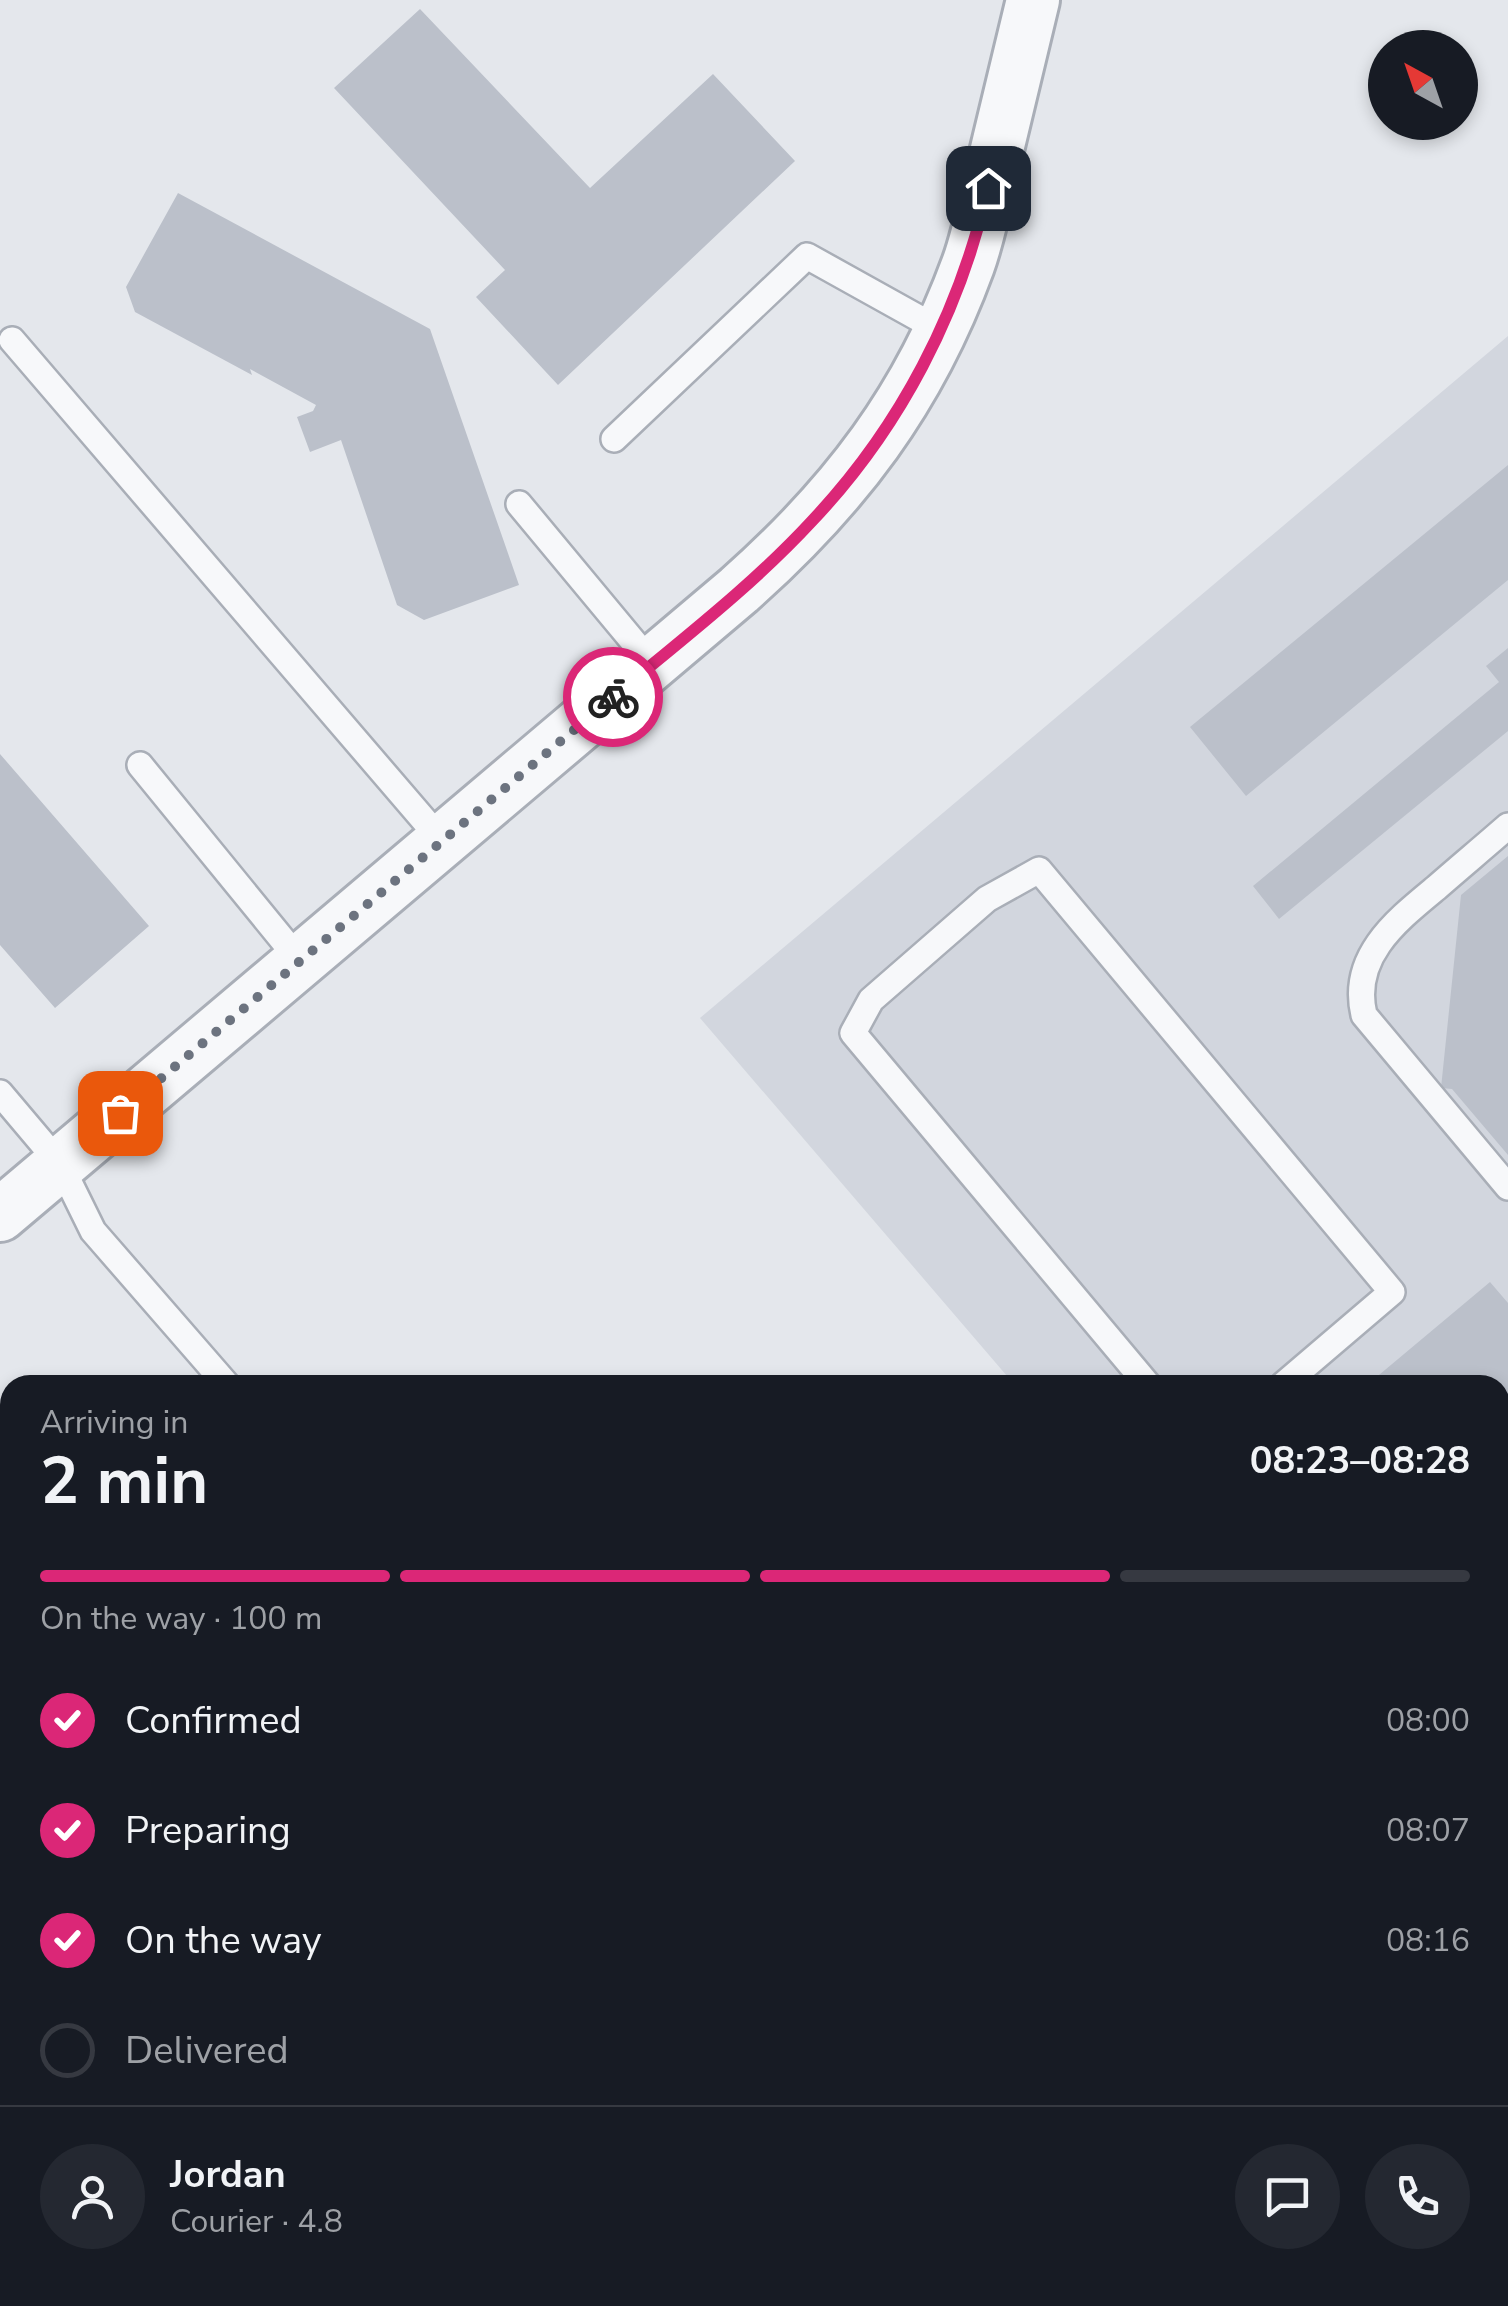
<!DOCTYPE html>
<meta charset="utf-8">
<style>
:root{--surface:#171b24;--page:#242831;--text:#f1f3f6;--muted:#9ea1a6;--line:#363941;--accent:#db2777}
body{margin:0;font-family:"Nunito Sans",sans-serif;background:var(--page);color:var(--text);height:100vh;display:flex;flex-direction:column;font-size:38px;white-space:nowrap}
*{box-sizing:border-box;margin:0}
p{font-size:32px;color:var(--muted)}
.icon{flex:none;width:55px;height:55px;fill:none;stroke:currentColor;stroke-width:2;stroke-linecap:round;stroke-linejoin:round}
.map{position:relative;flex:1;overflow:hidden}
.sheet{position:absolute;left:0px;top:1375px;width:1510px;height:932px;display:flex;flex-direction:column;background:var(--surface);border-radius:30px 30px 0 0;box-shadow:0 5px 15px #0003}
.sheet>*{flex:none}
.needle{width:65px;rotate:320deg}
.buttons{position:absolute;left:1368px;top:30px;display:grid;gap:20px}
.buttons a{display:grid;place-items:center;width:110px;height:110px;border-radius:50%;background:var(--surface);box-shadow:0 5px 15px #0003;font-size:50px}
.pin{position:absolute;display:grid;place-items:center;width:85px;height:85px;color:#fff;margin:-42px;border-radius:20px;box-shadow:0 5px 15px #0006}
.courier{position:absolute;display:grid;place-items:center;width:100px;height:100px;margin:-50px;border:8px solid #db2777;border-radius:50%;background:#fff;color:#222;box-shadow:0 2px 12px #0007}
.headline em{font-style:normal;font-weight:700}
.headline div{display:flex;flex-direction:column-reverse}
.headline{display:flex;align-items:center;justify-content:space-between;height:170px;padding:0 40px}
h1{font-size:65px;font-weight:700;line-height:75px}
.bar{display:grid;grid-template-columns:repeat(4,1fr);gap:15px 10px;align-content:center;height:120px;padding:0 40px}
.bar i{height:12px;border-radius:8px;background:var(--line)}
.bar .active{background:var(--accent)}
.bar p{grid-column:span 4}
.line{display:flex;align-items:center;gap:25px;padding:0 40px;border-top:2px solid var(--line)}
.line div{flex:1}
.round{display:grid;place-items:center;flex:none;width:105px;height:105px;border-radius:52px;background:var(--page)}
ol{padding:0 40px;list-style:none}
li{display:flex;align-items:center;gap:30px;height:110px}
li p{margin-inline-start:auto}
li .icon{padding:10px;border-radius:50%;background:var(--accent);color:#fff;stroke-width:4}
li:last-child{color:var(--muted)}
li i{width:55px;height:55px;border:5px solid var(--line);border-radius:50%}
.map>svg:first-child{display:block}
.built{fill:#d2d6de}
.building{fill:#bbc0ca}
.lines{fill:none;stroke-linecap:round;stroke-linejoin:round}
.service-casing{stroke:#a9aeb7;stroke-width:30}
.minor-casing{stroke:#a9aeb7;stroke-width:58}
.primary-casing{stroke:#a3abb8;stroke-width:60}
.service{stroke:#f7f8fa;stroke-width:25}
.minor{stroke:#f7f8fa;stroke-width:52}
.primary{stroke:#fff;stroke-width:55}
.done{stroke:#6c737f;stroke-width:10;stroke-dasharray:0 18}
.route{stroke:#db2777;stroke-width:12}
</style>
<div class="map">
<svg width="1508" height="2306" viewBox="0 0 1508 2306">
<rect width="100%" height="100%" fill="#e4e7ec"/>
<path class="built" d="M1508,336V2017L1500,2024V1385H997L1007,1376L700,1018Z
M360,2298H1172L1162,2306H349Z"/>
<path class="building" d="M420,9L590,188L713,74L795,161L558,385L476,297L505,270L334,88Z
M178,193L430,329L519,585L424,620L397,605L341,440L310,452L297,417L313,411L316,405L250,369L252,375L135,312L126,287Z
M1508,465V580L1246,796L1190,727Z
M1508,648V731L1279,919L1253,886L1499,682L1486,666Z
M0,754L149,926L55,1008L0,945Z
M1508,856V1155L1452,1089L1441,1088L1461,895Z
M1490,1282L1508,1303V1579L1500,1586V1385H1367Z
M555,2298H590L597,2306H544Z
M673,2298H704L693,2306H680Z"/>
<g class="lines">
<g class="service-casing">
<path id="service" d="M12,340L442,841
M614,439L807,256L940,330
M519,504L652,664
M140,765L300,961
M1508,826C1484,847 1460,867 1436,888C1396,921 1350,957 1364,1015L1508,1187
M0,1093L60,1164L93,1231L227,1385
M1148,1385L853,1033L871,1000L987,899L1039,870L1392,1292L1283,1385
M1500,1756L1508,1755
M616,2298L626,2306
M516,2306L526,2298"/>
</g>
<g class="minor-casing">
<path id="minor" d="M0,1215L739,590C845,496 919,399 968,265C980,232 986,196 994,162C1007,108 1020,54 1033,0
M1500,1916L1508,1910
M1030,2306L1040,2298"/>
</g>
<g class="primary-casing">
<path id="primary" d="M1500,2123L1508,2116
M1279,2306L1289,2298"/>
</g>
<use href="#service" class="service"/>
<use href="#minor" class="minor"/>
<use href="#primary" class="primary"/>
</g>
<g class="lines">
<path class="done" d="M120,1113L613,697"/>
<path class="route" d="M613,697C680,641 752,586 812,521C900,428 960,312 988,188"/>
</g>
</svg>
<div class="buttons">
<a><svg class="needle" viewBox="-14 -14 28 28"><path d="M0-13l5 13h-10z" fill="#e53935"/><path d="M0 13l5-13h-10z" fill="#9ea1a6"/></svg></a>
</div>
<div class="pin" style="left:120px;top:1113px;background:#ea580c"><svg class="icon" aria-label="bag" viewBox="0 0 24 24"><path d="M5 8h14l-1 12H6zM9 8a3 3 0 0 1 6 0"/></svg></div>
<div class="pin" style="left:988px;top:188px;background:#1f2937"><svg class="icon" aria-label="home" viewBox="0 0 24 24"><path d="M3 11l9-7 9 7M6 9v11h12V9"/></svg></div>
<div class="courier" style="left:613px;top:697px"><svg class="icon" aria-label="bike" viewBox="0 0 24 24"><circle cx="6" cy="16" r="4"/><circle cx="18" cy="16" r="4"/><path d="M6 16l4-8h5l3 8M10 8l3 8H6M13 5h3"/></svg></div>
<section class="sheet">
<div class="headline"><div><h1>2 min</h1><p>Arriving in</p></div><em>08:23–08:28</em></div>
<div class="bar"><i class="active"></i><i class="active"></i><i class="active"></i><i></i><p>On the way · 100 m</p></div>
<ol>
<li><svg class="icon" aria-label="check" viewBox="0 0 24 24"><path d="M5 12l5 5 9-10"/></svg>Confirmed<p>08:00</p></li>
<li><svg class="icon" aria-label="check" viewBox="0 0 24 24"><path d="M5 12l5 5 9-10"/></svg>Preparing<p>08:07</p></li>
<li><svg class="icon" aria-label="check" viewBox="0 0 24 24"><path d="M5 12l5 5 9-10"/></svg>On the way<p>08:16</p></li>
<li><i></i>Delivered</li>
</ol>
<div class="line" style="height:180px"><a class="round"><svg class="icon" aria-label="person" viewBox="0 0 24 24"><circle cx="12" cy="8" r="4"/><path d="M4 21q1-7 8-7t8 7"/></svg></a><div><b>Jordan</b><p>Courier · 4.8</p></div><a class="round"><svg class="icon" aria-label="chat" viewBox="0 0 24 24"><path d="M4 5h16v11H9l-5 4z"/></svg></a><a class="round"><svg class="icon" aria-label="phone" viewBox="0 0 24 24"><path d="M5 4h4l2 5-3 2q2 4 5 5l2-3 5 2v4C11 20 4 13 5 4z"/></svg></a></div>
</section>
</div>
